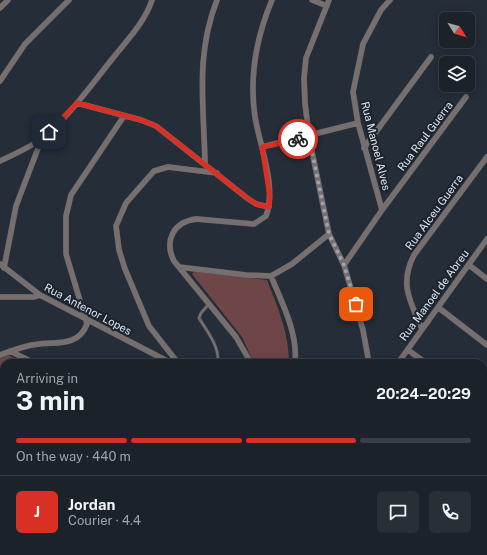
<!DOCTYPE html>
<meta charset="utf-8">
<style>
:root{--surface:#1b222a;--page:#282f36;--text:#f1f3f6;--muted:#a0a4a8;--line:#393f47;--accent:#d93025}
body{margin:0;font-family:"Public Sans",sans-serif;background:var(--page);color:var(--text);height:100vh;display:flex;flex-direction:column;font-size:15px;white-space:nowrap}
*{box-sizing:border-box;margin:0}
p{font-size:13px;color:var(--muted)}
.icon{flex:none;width:22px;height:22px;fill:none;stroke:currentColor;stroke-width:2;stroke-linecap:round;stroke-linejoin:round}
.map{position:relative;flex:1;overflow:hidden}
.details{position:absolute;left:0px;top:359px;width:487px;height:196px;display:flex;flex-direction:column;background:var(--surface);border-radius:12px 12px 0 0;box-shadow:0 2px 10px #0003,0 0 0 1px var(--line)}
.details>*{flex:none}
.needle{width:26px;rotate:127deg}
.controls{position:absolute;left:439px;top:12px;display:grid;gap:8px}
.controls a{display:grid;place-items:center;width:36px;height:36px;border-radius:6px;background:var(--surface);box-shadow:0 2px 10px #0003,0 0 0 1px var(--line);font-size:20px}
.pin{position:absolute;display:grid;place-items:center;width:34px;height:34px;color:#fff;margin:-17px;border-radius:8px;box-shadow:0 2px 6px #0006}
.courier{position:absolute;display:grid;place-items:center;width:40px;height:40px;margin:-20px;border:3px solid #d93025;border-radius:50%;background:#fff;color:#222;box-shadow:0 1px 5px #0007}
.head em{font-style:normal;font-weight:700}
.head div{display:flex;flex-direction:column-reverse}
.head{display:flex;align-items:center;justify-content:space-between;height:68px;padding:0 16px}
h1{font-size:26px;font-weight:700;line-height:30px}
.bar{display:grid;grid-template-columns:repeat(4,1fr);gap:6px 4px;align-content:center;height:48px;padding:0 16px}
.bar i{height:5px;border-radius:3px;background:var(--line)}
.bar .selected{background:var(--accent)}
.bar p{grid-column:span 4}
.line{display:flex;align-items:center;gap:10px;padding:0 16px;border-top:1px solid var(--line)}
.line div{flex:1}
.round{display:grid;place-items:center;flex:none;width:42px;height:42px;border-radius:6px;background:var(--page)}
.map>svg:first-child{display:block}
.green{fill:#6f4648}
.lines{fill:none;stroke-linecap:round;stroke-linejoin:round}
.lane-casing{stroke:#424a55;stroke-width:3.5}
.street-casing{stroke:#424a55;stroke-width:6}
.secondary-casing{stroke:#424a55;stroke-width:9}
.lane{stroke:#776e6e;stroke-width:2.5}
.street{stroke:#776e6e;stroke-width:5.5}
.secondary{stroke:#a19393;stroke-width:8}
.done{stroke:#9ea4ad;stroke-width:4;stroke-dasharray:0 7.2}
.route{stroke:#d93025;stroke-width:5}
.labels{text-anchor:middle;stroke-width:4;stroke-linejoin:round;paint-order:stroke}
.street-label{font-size:11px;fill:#dfe4ec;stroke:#1b232e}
</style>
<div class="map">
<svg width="487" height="555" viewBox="0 0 487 555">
<rect width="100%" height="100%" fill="#242d38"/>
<path class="green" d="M195,271L267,280C278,308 289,333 289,363H254L242,337L192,274Z
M6,354L24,363H4V411L0,409V357Z
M2,492L4,493V524L0,521V493Z
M33,551H85L83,555H37Z"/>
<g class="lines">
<g class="lane-casing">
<path id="lane" d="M209,304L201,313L199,318C208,333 219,345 218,363"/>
</g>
<g class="street-casing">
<path id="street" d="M312,0L327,6
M329,0L306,58L304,78L305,103L309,137L329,234L344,265L363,330L369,363
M0,8L8,0
M0,81L25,44L69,0
M77,103L141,120L156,126L247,198L256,204L269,207
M262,147L358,123
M364,148L431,57
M0,161C14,154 30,148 42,138C70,116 91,85 113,58C127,40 145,22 152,0
M205,164C204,106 195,56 217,0
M382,210L358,123L353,92L363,44L381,10L390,0
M0,264L40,295L171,363
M344,265L382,210L466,97
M469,265L487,279
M179,267L246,275L271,276L292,264L329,234
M4,268L16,206L42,138
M271,276C282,303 298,333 295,363
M0,297H34L40,295
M439,308L487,345
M422,329C410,301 399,284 414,255L487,157
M408,350L426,363
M10,351L34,363
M0,355C13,350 26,345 39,344C58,342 79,346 87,324L66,254V216L71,195L124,116
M178,363L149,326L125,269L119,250L116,226L126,203L154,171L168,167L217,173
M251,363L236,337L174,261C164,241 173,222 196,219L254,224L266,216C277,187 260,147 255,117C249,76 256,38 272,0
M398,363L487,239
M483,406L487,409
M0,415L4,417
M483,470L487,473
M483,533L487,536
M158,551L160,555
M422,551L427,555
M187,555L190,551"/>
</g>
<g class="secondary-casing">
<path id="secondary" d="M0,537L4,540
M16,551L21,555
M335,551L341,555
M255,555L258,551"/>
</g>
<use href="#lane" class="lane"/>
<use href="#street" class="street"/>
<use href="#secondary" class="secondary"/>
</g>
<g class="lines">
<path class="done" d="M298,139L309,137L329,234L344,265L356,304"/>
<path class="route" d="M49,132L77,103L141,120L156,126L247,198L256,204L269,207L270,197L262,147L298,139"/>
</g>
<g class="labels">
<g class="street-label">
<text transform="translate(425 136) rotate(-53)" y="4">Rua Raul Guerra</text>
<text transform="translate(376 146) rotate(76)" y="4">Rua Manoel Alves</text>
<text transform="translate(434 212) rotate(-54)" y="4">Rua Alceu Guerra</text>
<text transform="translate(434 295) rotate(-54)" y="4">Rua Manoel de Abreu</text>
<text transform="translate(88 309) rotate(28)" y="4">Rua Antenor Lopes</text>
</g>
</g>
</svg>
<div class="controls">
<a><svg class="needle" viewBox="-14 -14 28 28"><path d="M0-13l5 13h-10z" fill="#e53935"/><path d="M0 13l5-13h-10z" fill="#a0a4a8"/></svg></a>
<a><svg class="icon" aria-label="layers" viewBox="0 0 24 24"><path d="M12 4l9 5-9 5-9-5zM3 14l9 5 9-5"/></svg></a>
</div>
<div class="pin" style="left:356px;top:304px;background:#ea580c"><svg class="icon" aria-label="bag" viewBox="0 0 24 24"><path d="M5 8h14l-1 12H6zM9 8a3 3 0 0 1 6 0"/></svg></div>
<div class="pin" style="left:49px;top:132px;background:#1f2937"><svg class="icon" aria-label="home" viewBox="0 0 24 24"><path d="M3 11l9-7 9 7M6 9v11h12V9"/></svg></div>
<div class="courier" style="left:298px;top:139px"><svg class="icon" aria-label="bike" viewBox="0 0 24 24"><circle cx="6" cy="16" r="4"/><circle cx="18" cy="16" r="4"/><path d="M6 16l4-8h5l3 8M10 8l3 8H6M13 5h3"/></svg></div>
<section class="details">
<div class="head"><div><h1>3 min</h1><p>Arriving in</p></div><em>20:24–20:29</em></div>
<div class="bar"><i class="selected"></i><i class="selected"></i><i class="selected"></i><i></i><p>On the way · 440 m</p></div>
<div class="line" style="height:72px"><b class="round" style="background:var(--accent);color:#fff">J</b><div><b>Jordan</b><p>Courier · 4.4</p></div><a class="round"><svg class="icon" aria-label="chat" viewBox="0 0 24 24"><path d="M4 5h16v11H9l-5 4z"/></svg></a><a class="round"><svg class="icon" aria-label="phone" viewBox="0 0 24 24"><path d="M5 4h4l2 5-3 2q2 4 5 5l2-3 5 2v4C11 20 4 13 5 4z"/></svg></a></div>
</section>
</div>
